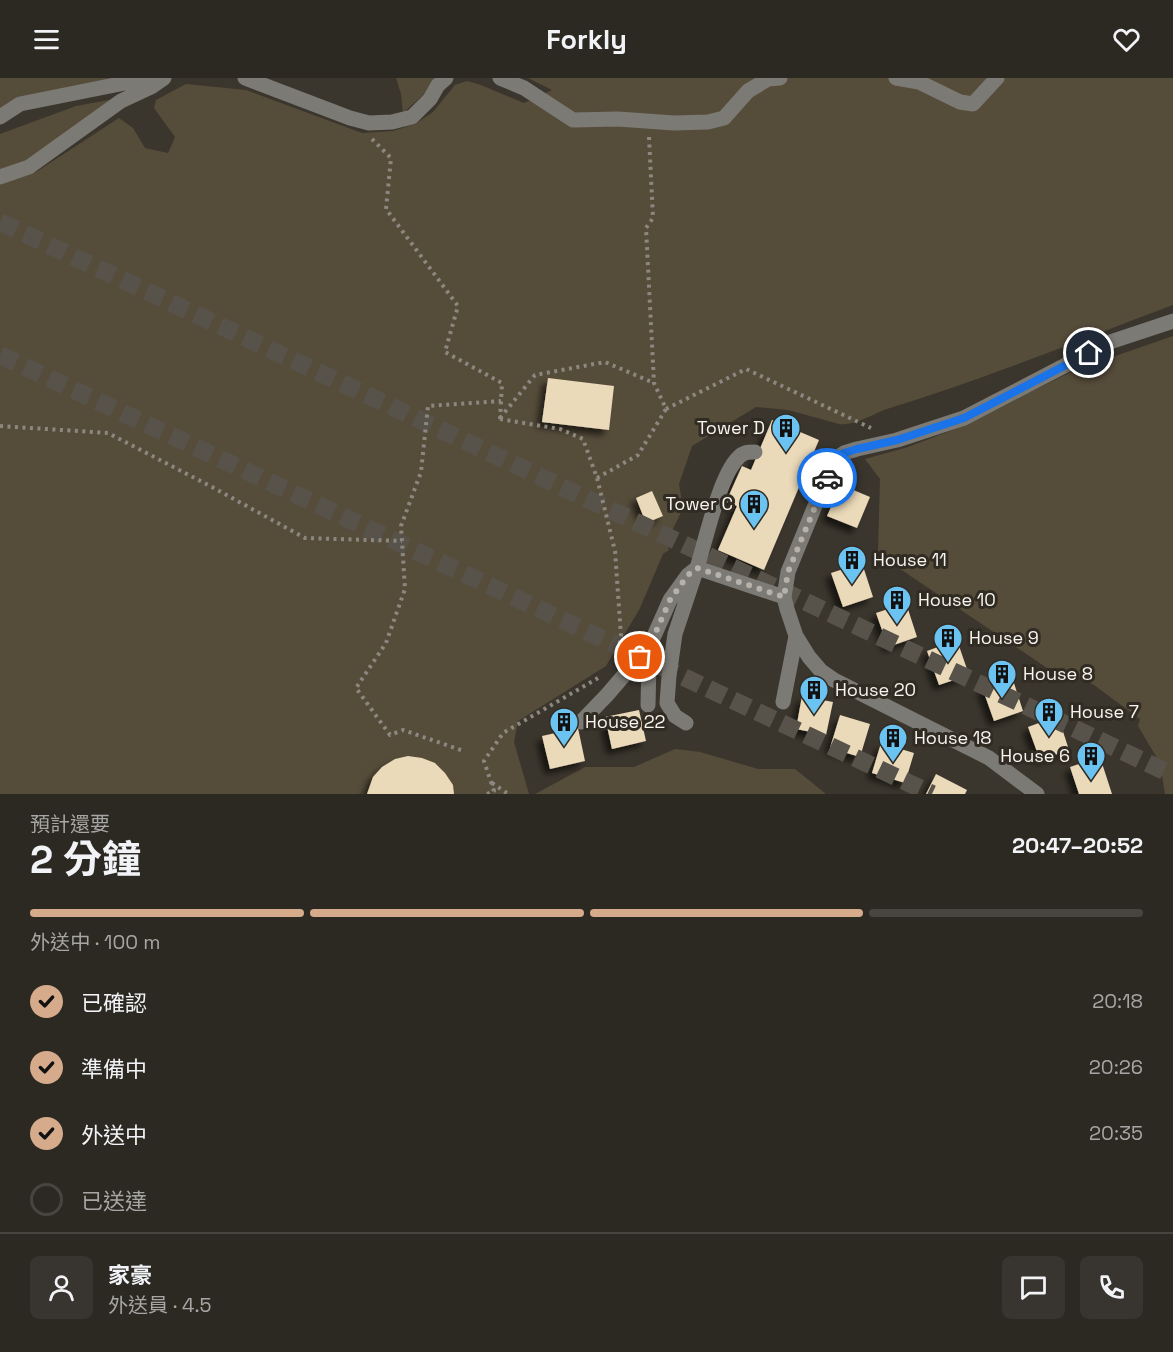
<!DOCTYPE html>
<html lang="zh-TW">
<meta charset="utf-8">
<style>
:root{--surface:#2c2822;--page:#38342f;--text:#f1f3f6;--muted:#a6a6a5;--line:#484440;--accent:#d6ab8b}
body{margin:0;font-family:"Space Grotesk","Noto Sans TC",sans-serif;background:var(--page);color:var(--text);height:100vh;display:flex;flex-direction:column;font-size:22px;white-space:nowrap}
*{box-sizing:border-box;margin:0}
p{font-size:20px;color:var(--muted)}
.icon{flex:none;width:33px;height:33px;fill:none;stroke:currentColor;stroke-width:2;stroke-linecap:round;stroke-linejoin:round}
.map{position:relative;height:716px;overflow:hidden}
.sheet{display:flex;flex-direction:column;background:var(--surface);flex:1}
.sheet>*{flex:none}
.pin{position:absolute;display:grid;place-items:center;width:51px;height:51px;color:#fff;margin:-26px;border:3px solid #fff;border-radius:50%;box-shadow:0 2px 6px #0007}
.courier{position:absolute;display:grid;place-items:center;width:60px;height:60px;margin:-30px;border:4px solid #1a73e8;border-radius:50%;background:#fff;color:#222;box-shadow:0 2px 8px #0007}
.summary em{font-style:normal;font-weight:700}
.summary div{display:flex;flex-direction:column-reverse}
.summary{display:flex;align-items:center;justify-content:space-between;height:102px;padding:0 30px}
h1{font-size:39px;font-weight:700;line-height:45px}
.bar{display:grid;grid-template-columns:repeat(4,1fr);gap:9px 6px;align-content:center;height:72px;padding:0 30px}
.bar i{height:8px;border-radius:4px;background:var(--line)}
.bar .active{background:var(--accent)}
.bar p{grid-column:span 4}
.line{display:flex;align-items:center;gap:15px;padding:0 30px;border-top:2px solid var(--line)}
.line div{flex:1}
.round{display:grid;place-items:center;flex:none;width:63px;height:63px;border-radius:9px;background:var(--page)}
ol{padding:0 30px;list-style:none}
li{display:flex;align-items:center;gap:18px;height:66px}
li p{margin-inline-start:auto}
li .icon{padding:6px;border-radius:50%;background:var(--accent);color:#111;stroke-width:4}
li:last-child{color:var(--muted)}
li i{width:33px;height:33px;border:3px solid var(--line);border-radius:50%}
header{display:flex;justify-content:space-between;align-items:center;height:78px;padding:0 30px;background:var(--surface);font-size:27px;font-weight:700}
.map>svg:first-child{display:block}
.green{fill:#564c3a}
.building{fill:#ebdab9;filter:url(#shadow)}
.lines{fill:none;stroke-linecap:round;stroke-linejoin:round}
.highway-tunnel{stroke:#57524a;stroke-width:18;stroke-dasharray:18 9;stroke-linecap:butt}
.path{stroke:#8c8880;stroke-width:4;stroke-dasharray:3 4.5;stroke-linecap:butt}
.minor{stroke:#7c7a75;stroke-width:15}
.done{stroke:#b6b2aa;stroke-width:6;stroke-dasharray:0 10.8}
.route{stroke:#1a73e8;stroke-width:8}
.labels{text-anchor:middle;stroke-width:6;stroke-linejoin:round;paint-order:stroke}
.poi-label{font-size:18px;fill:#f8f4ee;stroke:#312c23;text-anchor:start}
</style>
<header><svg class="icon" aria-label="menu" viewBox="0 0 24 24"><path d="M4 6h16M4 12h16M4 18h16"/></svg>Forkly<svg class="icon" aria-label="heart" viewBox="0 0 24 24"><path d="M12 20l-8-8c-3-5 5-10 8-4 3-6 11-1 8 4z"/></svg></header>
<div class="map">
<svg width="1173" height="716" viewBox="0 0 1173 716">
<defs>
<filter id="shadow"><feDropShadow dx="-5.5" dy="5.5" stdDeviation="3" flood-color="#0009"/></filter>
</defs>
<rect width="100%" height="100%" fill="#3b362d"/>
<path class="green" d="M0,0H135L0,33Z
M396,0H434L424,16L403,35L401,16Z
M528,0H1173V227C1079,262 986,301 890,330C873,335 857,348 839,346L788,332L756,329L692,368L679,406L683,430L673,451L664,458L669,472L663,476L640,530L606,588L518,643L514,664L529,716H0V56L76,28L120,20L28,86L36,94L119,40L133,50L145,70L168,75L175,59L154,30L156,22L186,6L246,12L362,55L393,53L415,46L433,34L455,7L467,3L481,7L524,25L552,12Z
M1173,258V716H1165L1160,685L1138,648L1140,641L1094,607L1060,590H1047L878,476L880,401L865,381L908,369L958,350L1075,292Z
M675,671L700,674L758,691H795L826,716H535L585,689H634Z"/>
<path class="building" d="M548,300L614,308L609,352L542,344Z
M772,342L819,362L764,492L718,472L737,428L726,424L742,388L751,392Z
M844,408L870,419L857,450L827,438L836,418L840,419Z
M652,413L663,438L646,445L636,420Z
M862,485L873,519L843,529L831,495Z
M906,525L917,559L888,569L876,535Z
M957,562L969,597L939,607L927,573Z
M1012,599L1023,633L994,643L982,609Z
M802,618L833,624L826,657L796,651Z
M639,632L646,663L612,671L605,639Z
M840,637L870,646L860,679L830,670Z
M1058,638L1069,672L1040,682L1028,649Z
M578,650L585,683L550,691L542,658Z
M881,665L914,675L905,705L872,695Z
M408,678L422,680L435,685L445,695L453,707L454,716H367L373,699L382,689L395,681Z
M1100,679L1112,716H1079L1070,689Z
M936,696L967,712L965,716H926Z"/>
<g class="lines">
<path class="highway-tunnel" d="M0,144L1173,697
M0,277L932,716"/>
<path class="path" d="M372,61L391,80L386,131L458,228L445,274L502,305L500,341
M666,331L746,291L871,350
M500,340L535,297L605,284L654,305
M500,341L560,351L583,361L597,400L615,473L621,558L617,578
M0,348L108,355L212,409L305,460L402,463
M597,400L638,377L666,331L654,305L646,150L653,140L649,59
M461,672L403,652L390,657L356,610L386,565L405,511L401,448L421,394L428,328L501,323
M492,705L508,716
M487,716L494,713L484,683L503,655L598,600"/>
<path class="minor" d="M245,0L350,40L369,45L392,44L412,39L430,21L438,7L446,0
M500,0L524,10L573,42L618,41L674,45L708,44L724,40L748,13L768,1L780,0
M896,0L919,4L960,24L973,26L997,0
M0,39L20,26L150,0
M0,99L29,89L121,23L151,9L164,0
M783,624L796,558
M648,627L649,584L650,567L670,522L688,497L697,490C705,464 720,397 738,380C743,374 748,374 755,374
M581,644L607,617L650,567
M686,645L675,638L667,625L669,598L675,556L697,490L784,519
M1037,716L989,680L834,602L821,593L809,579L796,558L787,531L784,519L788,494L832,386L836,380L844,375L857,371L897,362L964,340L1110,264L1173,243"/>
</g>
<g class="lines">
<path class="done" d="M640,579L650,567L670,522L688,497L697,490L784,519L788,494L827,400"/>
<path class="route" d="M827,400L832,386L836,380L844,375L857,371L897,362L964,340L1089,275"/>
</g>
<defs>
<g id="building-pin" transform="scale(1.5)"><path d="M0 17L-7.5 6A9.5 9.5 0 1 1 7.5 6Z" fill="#6bc3f2" stroke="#312c23"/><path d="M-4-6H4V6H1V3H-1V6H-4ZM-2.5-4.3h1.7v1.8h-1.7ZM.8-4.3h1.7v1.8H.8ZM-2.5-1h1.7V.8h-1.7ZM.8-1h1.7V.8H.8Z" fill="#111"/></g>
</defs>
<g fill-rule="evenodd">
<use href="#building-pin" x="786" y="350"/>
<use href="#building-pin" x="754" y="426"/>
<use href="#building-pin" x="852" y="482"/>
<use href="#building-pin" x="897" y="522"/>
<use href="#building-pin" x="948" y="560"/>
<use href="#building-pin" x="1002" y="596"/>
<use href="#building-pin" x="814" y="612"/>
<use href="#building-pin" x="1049" y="634"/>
<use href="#building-pin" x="564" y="644"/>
<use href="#building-pin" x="893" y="660"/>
<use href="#building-pin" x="1091" y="678"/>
</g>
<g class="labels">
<g class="poi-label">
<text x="765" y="356" text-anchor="end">Tower D</text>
<text x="733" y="432" text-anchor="end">Tower C</text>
<text x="873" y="488">House 11</text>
<text x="918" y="528">House 10</text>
<text x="969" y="566">House 9</text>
<text x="1023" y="602">House 8</text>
<text x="835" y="618">House 20</text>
<text x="1070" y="640">House 7</text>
<text x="585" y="650">House 22</text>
<text x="914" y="666">House 18</text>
<text x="1070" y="684" text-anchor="end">House 6</text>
</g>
</g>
</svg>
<div class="pin" style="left:640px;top:579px;background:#ea580c"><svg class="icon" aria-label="bag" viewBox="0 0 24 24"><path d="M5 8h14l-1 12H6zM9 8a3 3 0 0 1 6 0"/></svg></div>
<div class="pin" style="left:1089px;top:275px;background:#1f2937"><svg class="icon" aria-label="home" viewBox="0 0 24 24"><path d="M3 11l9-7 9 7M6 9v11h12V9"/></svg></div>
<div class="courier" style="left:827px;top:400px"><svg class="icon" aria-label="car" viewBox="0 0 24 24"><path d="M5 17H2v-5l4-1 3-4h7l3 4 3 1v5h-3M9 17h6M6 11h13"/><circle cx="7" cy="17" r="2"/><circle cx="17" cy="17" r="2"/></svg></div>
</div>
<section class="sheet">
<div class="summary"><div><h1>2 分鐘</h1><p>預計還要</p></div><em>20:47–20:52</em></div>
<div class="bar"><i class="active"></i><i class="active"></i><i class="active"></i><i></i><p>外送中 · 100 m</p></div>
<ol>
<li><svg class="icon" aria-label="check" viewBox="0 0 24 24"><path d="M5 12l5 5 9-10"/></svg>已確認<p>20:18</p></li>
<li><svg class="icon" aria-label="check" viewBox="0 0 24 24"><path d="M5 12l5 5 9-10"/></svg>準備中<p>20:26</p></li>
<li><svg class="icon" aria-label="check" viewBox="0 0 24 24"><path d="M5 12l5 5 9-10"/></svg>外送中<p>20:35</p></li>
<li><i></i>已送達</li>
</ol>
<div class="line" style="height:108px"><a class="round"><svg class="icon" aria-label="person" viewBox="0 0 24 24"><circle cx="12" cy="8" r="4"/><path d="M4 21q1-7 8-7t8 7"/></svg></a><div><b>家豪</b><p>外送員 · 4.5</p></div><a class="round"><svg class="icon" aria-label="chat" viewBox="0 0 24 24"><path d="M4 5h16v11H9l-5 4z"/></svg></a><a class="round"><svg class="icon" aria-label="phone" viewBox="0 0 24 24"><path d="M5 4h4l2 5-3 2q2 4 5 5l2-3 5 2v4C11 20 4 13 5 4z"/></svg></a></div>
</section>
